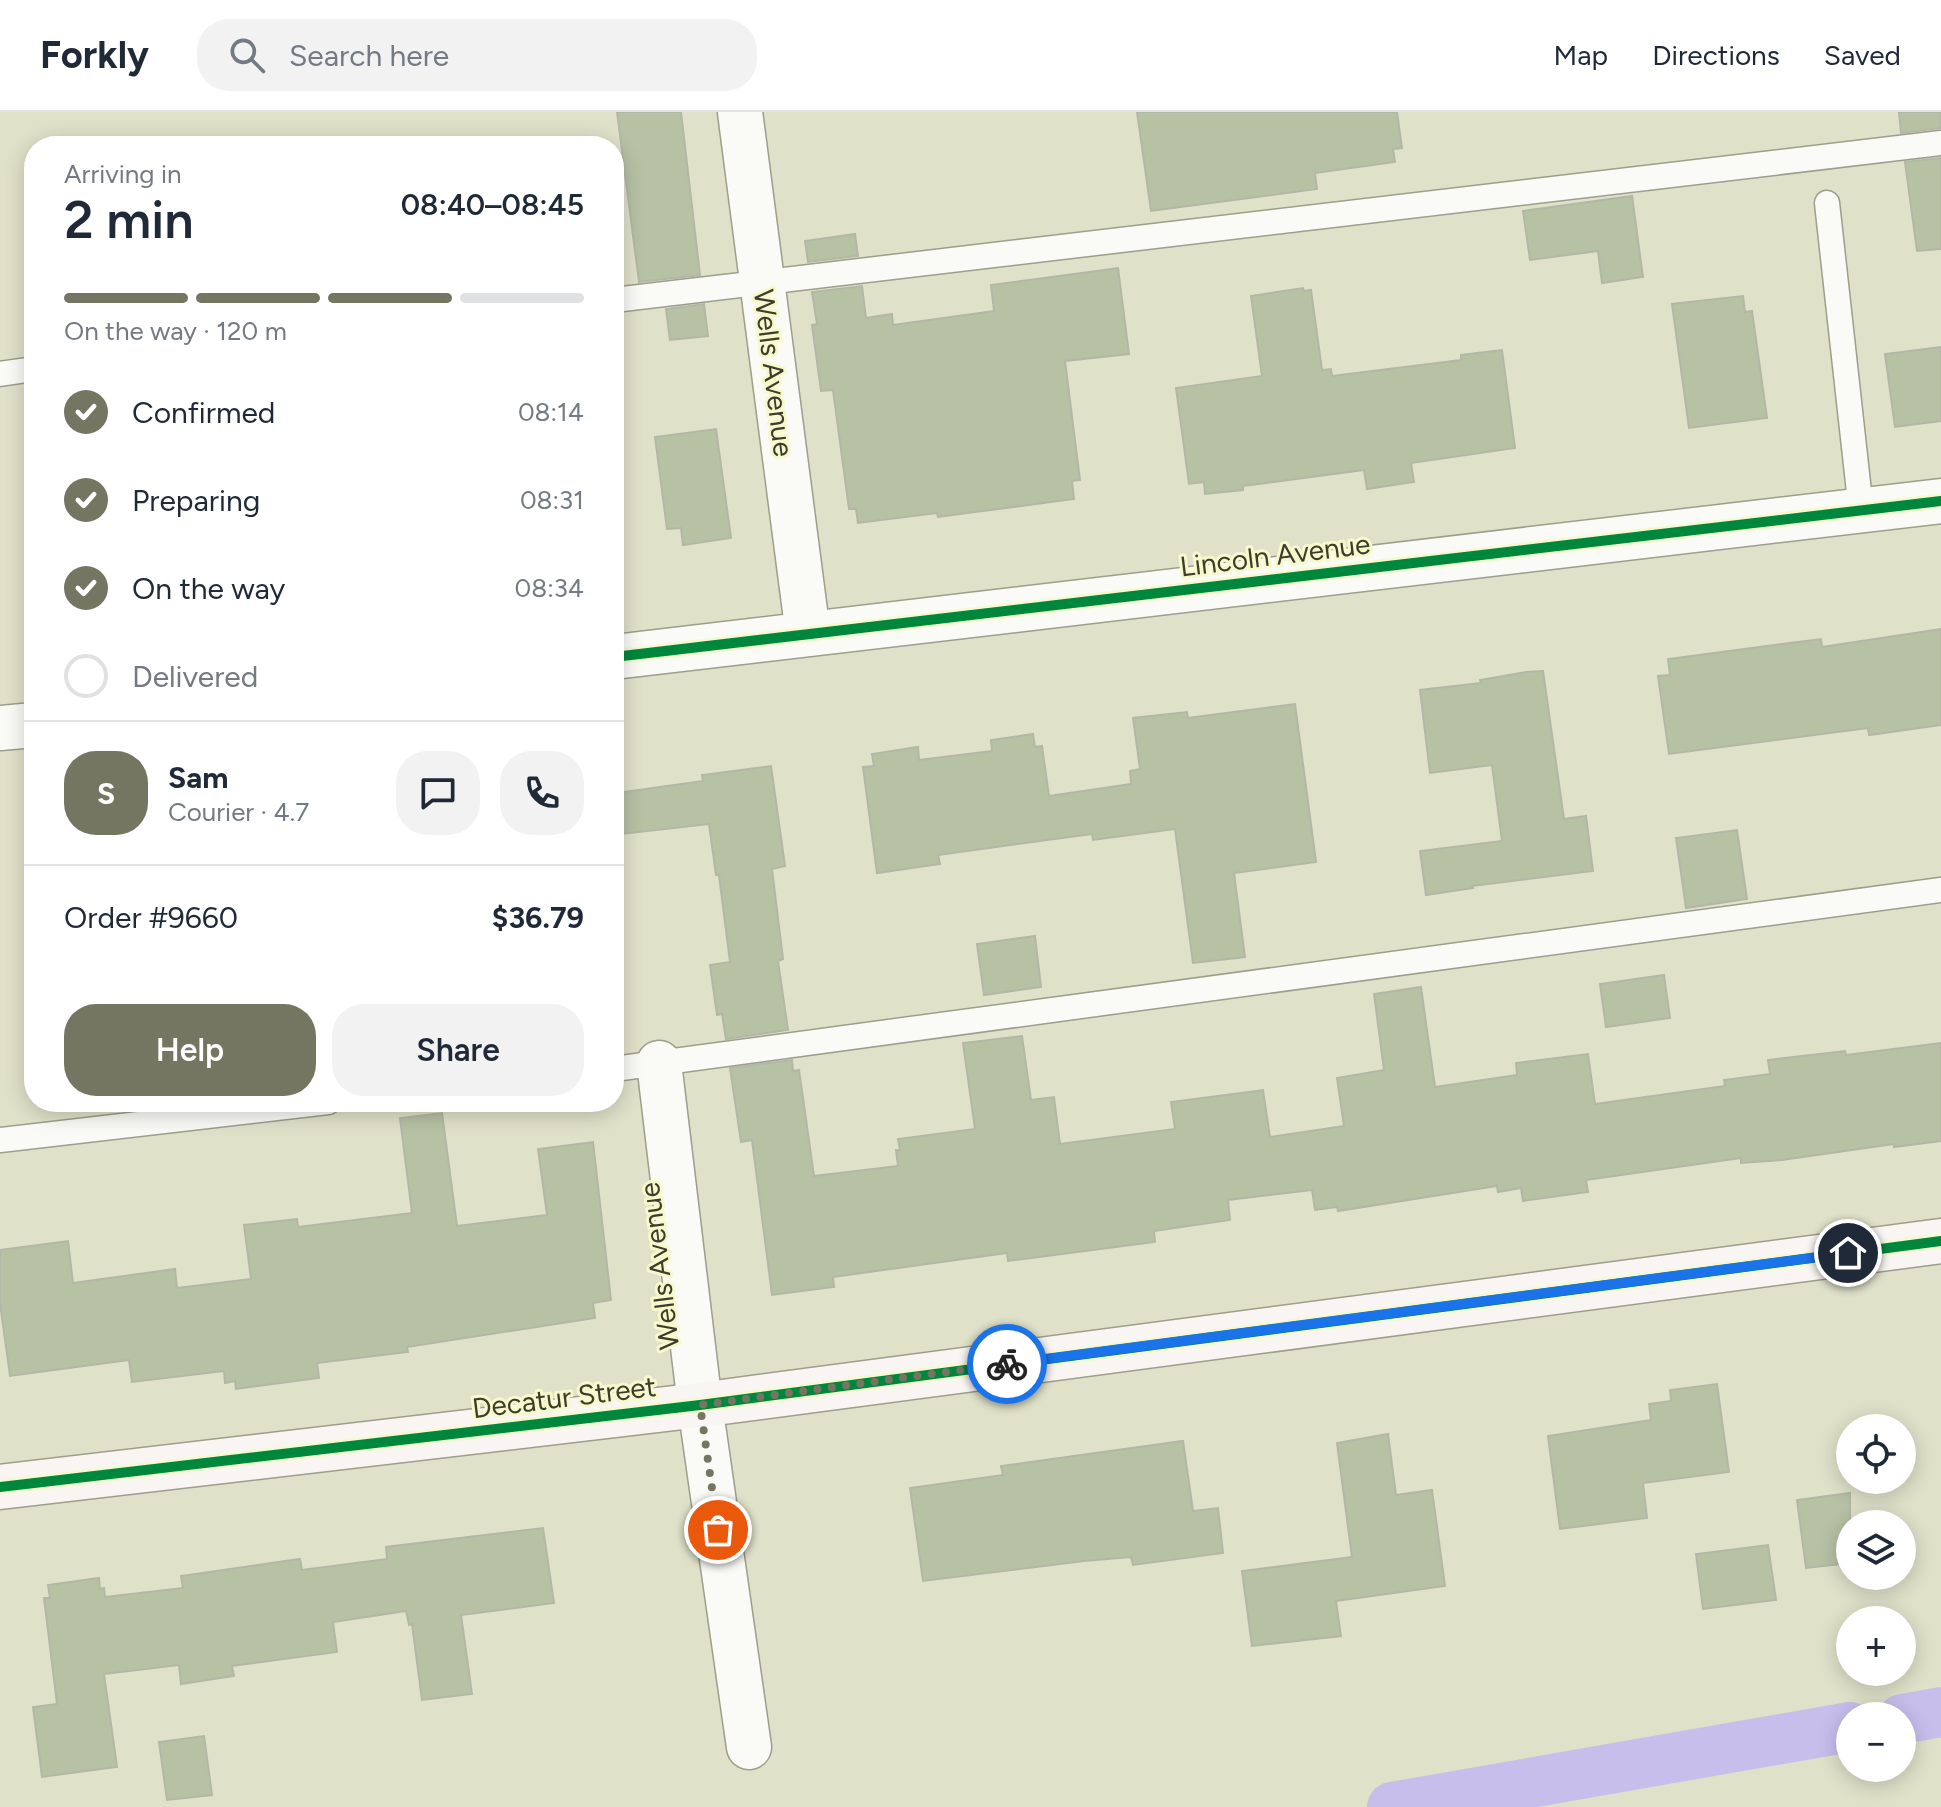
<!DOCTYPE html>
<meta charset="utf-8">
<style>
:root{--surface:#fff;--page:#f2f2f3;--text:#1f2937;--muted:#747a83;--line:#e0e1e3;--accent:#757662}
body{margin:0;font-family:Figtree,sans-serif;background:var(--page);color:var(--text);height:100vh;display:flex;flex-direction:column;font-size:30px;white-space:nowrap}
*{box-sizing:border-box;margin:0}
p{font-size:26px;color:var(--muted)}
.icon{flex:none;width:44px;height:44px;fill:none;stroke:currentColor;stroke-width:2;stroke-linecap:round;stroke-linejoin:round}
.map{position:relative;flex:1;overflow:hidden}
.side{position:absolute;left:24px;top:24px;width:600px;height:976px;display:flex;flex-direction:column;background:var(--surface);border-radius:32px;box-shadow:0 4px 20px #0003}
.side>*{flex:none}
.tools{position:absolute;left:1836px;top:1302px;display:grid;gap:16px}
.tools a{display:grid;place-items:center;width:80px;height:80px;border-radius:50%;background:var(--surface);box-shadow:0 4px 20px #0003;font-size:40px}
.pin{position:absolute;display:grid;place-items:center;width:68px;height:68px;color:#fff;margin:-34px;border:4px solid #fff;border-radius:50%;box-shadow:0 2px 8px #0007}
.courier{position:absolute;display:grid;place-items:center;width:80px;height:80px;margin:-40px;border:6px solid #1a73e8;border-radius:50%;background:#fff;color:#222;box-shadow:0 2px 10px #0007}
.headline em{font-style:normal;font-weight:600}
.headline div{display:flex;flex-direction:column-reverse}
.headline{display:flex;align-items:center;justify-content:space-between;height:136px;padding:0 40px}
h1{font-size:52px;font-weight:600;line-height:60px}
.bar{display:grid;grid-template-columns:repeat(4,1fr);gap:12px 8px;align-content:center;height:96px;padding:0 40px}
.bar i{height:10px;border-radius:6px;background:var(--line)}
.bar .current{background:var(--accent)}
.bar p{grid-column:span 4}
.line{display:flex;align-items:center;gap:20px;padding:0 40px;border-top:2px solid var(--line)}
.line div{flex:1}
.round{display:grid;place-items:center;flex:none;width:84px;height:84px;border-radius:32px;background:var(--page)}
ol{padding:0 40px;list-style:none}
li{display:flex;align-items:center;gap:24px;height:88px}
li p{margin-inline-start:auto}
li .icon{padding:8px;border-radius:50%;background:var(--accent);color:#fff;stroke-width:4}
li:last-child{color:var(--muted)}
li i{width:44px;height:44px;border:4px solid var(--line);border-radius:50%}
.button{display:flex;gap:16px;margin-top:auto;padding:16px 40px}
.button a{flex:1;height:92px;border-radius:32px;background:var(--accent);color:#fff;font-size:32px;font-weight:600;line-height:92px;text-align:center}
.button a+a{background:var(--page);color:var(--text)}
header{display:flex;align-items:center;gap:48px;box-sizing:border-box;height:112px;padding:0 40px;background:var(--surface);border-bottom:2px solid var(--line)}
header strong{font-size:38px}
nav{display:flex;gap:44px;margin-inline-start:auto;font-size:28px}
.search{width:560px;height:72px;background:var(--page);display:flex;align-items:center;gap:20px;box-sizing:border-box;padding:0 28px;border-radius:32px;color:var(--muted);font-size:30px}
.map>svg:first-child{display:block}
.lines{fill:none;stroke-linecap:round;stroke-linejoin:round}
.canal{stroke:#c7beec;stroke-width:50}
.building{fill:#b7c1a4;stroke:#b3b8a6;stroke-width:2}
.lane-casing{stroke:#9d9e8b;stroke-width:27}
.street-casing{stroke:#9d9e8b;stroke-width:47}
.secondary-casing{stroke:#9d9e8b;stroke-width:47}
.lane{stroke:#fafaf7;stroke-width:24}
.street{stroke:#fafaf7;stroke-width:44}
.secondary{stroke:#f8f5f3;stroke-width:44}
.cycleway-casing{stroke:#f5f9cc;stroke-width:15}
.cycleway{stroke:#00873e;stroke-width:10}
.done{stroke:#757662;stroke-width:8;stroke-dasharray:0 14.4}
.route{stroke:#1a73e8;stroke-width:10}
.labels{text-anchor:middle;stroke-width:6;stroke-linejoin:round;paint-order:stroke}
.street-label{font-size:28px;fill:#3c3d2b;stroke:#f5f9cc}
</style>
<header>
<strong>Forkly</strong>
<div class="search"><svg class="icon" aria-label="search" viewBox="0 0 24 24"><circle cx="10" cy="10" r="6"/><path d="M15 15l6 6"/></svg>Search here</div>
<nav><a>Map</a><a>Directions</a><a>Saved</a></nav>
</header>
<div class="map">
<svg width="1941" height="1695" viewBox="0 0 1941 1695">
<rect width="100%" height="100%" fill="#e0e1c9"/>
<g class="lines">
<path class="canal" d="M1902,1607L1941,1600
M1392,1695L1850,1615"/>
</g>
<path class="building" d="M617,0H681L700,163L639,170Z
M1137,0H1397L1402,36L1393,37L1395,50L1315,61L1317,77L1151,99Z
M1899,0H1941V16L1901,21Z
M1941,46V137L1917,139L1905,50Z
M1632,84L1643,165L1602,171L1598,139L1530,148L1523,99Z
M855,122L858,144L808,150L805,129Z
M1118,156L1129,242L1065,249L1080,368L1072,369L1074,387L938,405L937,401L858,411L856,397H849L833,278L821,279L812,213L817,212L812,180L862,174L866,206L892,202L893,213L994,199L991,173Z
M1303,176L1304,179L1311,178L1322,258L1331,257L1332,264L1461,248V243L1502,238L1515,336L1411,351L1414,370L1367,377L1364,358L1243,374V378L1205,382L1204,370L1189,372L1176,276L1262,264L1251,184Z
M1743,184L1745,200L1752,199L1767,306L1689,316L1672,192Z
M704,192L708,224L670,228L666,197Z
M1941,235V309L1895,315L1885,242Z
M716,317L731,426L683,433L681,416L667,417L655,325Z
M1941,517V613L1869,623L1868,616L1669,642L1658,564L1670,563L1668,547L1821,527L1822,535Z
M1543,559L1564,707L1586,704L1593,759L1472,774L1473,776L1426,783L1420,739L1502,729L1492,653L1430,661L1420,578L1481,571L1480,568L1526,560Z
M1295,592L1316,750L1234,761L1245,845L1193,851L1175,717L1093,728L1092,722L938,743L940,752L877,761L863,655L874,654L872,642L918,635L919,648L992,639L991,628L1033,622L1035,635L1042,634L1049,684L1131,672L1130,659L1140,657L1133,606L1187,600L1188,606Z
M771,654L785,754L772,757L783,847L778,849L788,918L726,927L722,902L717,903L710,853L730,850L719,763H716L709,712L622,722L616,681L703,669L702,663Z
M1737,718L1747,787L1686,796L1676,726Z
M1035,824L1041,875L984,883L977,832Z
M1664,863L1670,906L1606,915L1600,872Z
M1421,875L1435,975L1517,963L1516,951L1588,942L1595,992L1725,974L1724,968L1770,962L1768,948L1845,939L1846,943L1941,931V1029L1894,1035V1032L1782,1048L1741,1051V1046L1586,1068L1588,1080L1523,1089L1521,1076L1498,1080L1497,1074L1338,1099L1337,1095L1315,1098L1312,1078L1228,1088L1230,1108L1154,1119L1155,1130L1008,1149L1007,1141L833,1165L834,1175L772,1183L752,1028L741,1030L730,956L792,948L793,959L799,958L814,1064L898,1054L896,1038H900L898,1027L975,1017L963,931L1022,924L1031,988L1054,985L1060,1032L1175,1017L1171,990L1263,978L1270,1025L1344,1014L1337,966L1384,958L1374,882Z
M442,1001L457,1114L547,1103L538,1037L593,1030L611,1188L593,1191L595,1206L407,1235L408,1240L317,1251L319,1266L236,1277L235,1269L225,1271L224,1259L132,1270L129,1248L10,1264L0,1191V1138L68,1129L73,1171L175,1157L177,1176L251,1167L244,1113L297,1107L298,1115L412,1101L400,1006Z
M1717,1272L1729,1360L1643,1371L1647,1406L1560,1417L1548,1324L1651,1308L1649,1292L1671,1289L1670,1278Z
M1388,1322L1396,1383L1432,1378L1445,1474L1336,1489L1341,1524L1252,1534L1242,1459L1352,1445L1337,1331Z
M1183,1329L1193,1399L1218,1396L1223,1441L1133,1453L1131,1445L1084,1449L923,1469L910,1376L1003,1363L1001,1354Z
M1850,1381V1451L1806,1456L1797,1388Z
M543,1416L554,1491L461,1503L472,1582L422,1588L412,1512L409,1513L406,1499L333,1510L337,1540L232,1554L234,1564L181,1572L179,1553L104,1562L117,1655L42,1665L33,1595L57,1592L44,1486H50L48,1473L99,1466L100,1477L104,1476L105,1485L183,1476L181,1464L300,1447L302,1458L387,1447L386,1435Z
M1768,1433L1776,1488L1703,1497L1696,1442Z
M204,1624L212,1683L167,1688L159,1630Z"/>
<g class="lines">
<g class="lane-casing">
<path id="lane" d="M1827,91L1861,398
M614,188L1941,31
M0,262L34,257
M614,957L1941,778
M0,1028L328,990"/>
</g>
<g class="street-casing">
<path id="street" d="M740,0L808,522
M614,545L1941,389
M0,616L34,613
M659,951L700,1293L749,1635"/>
</g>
<g class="secondary-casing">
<path id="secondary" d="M0,1375L700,1293L1941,1129"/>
</g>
<use href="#lane" class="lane"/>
<use href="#street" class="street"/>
<use href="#secondary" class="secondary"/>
<g class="cycleway-casing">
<path id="cycleway" d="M614,545L1941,389
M0,1375L700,1293L1941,1129"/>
</g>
<use href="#cycleway" class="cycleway"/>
</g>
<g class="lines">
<path class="done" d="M718,1418L700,1293L1007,1252"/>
<path class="route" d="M1007,1252L1848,1141"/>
</g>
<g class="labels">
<g class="street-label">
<text transform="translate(774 261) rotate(83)" y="10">Wells Avenue</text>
<text transform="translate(1275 443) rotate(-7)" y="10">Lincoln Avenue</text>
<text transform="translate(659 1154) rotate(-97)" y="10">Wells Avenue</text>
<text transform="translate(564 1285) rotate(-7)" y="10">Decatur Street</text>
</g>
</g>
</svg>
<div class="tools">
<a><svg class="icon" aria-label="locate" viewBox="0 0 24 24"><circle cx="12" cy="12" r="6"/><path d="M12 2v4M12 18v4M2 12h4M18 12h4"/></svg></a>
<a><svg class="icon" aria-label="layers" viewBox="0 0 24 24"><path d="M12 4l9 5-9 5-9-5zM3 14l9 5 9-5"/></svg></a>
<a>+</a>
<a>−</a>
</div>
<div class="pin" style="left:718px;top:1418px;background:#ea580c"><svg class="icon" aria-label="bag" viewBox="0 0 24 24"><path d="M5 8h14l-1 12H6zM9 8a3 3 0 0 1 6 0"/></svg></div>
<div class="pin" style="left:1848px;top:1141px;background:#1f2937"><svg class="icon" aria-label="home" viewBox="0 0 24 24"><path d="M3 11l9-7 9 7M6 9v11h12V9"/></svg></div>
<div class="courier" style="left:1007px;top:1252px"><svg class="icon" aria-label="bike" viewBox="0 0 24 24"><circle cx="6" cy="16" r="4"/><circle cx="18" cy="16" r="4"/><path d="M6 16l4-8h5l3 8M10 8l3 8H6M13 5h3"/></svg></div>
<section class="side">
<div class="headline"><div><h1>2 min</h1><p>Arriving in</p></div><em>08:40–08:45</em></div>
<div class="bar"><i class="current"></i><i class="current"></i><i class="current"></i><i></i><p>On the way · 120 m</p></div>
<ol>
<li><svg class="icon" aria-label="check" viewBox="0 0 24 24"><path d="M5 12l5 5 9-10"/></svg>Confirmed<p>08:14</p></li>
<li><svg class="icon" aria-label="check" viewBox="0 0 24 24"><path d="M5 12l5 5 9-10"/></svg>Preparing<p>08:31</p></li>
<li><svg class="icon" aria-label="check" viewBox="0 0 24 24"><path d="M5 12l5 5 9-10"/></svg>On the way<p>08:34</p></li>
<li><i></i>Delivered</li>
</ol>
<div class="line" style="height:144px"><b class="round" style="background:var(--accent);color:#fff">S</b><div><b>Sam</b><p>Courier · 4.7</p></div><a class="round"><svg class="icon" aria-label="chat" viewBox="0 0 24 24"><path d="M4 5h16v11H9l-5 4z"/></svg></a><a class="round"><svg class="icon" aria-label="phone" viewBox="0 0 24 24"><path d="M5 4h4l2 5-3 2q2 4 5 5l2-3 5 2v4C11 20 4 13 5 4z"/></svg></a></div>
<div class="line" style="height:104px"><div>Order #9660</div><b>$36.79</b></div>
<div class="button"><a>Help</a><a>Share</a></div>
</section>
</div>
